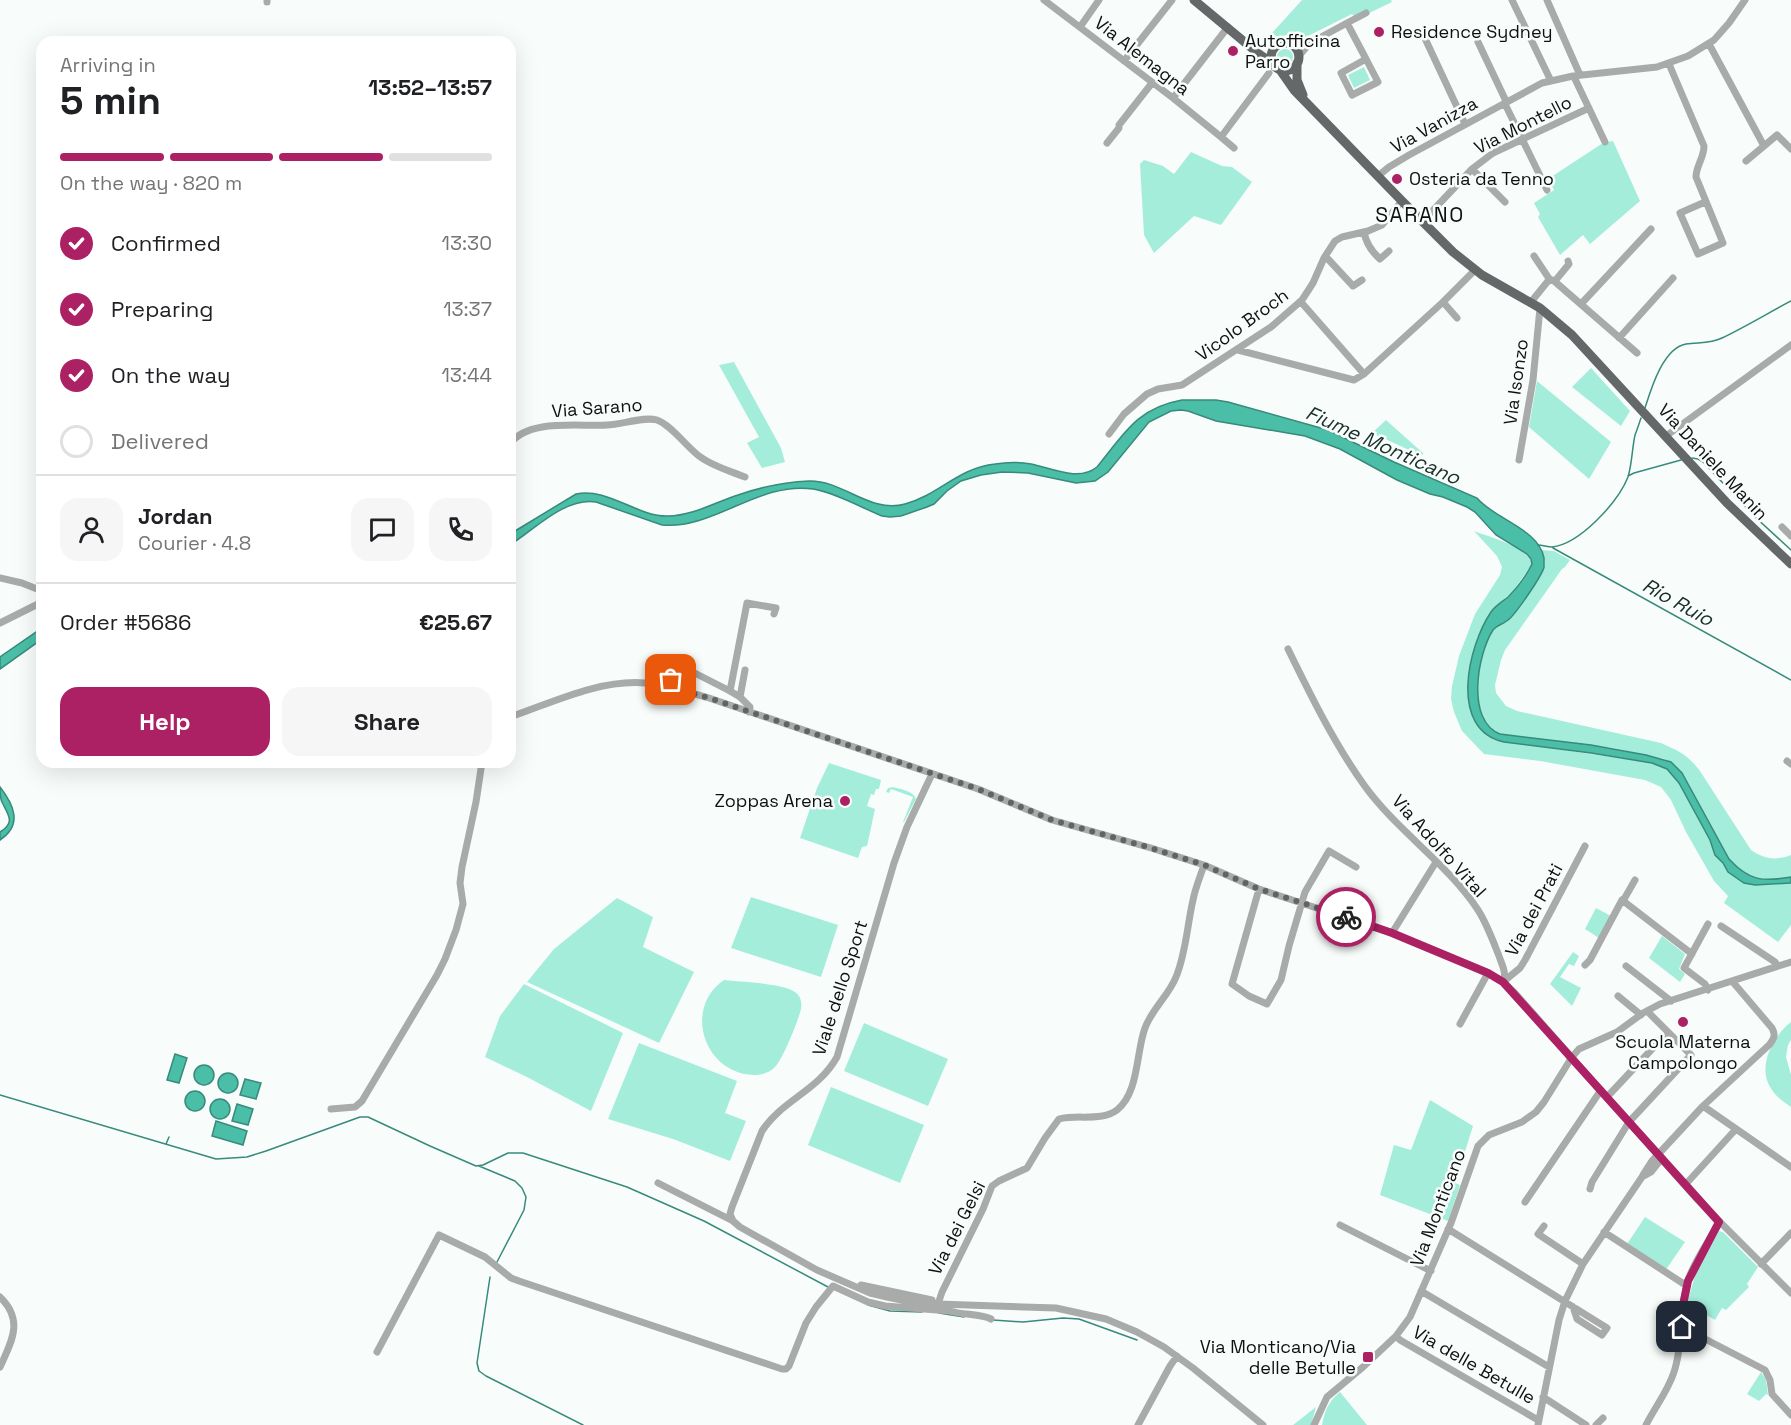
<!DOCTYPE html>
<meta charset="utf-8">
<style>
:root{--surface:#fff;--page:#f6f6f6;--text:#202124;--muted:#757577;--line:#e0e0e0;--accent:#ac2163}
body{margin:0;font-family:"Space Grotesk",sans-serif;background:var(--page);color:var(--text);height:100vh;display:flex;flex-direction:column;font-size:22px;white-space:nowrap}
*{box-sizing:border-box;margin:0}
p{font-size:20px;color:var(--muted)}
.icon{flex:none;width:33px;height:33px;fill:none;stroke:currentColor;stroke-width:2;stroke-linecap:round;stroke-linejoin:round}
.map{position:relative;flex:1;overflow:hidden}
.panel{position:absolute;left:36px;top:36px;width:480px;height:732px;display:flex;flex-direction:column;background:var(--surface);border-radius:18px;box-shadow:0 6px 24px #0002}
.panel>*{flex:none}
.pin{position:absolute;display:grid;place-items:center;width:51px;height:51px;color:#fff;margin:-26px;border-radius:12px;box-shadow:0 3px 9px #0006}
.courier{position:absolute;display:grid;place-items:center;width:60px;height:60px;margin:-30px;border:4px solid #ac2163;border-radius:50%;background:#fff;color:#222;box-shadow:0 2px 8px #0007}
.head em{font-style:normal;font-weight:700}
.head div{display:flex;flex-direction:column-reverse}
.head{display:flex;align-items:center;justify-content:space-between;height:102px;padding:0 24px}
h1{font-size:39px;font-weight:700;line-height:45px}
.bar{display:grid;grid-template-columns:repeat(4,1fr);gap:9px 6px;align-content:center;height:72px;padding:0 24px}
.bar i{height:8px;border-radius:4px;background:var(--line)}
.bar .selected{background:var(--accent)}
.bar p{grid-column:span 4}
.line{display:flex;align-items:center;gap:15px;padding:0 24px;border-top:2px solid var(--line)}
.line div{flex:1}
.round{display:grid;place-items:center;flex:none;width:63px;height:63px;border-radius:18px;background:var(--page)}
ol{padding:0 24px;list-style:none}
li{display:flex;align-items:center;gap:18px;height:66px}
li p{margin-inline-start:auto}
li .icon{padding:6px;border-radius:50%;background:var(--accent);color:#fff;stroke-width:4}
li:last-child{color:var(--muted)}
li i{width:33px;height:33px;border:3px solid var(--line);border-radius:50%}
.button{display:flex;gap:12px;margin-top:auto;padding:12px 24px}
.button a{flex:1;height:69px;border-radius:18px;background:var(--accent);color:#fff;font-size:24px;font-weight:700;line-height:69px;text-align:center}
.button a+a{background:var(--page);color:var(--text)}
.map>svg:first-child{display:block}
.green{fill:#a4eddb}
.water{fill:#4abea7;stroke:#388a7a;stroke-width:1.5}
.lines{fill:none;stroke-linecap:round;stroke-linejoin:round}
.stream{stroke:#388a7a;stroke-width:1.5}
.minor{stroke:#a9abaa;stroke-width:7}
.major{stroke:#656868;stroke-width:9}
.done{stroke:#616462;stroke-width:6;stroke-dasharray:0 10.8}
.route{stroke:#ac2163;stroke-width:8}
.poi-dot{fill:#ac2163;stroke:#f8fdfb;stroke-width:2}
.labels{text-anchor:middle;stroke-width:5;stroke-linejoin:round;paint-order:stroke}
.poi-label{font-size:18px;fill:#0f1110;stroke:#f8fdfb;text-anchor:start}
.street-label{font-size:18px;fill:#0f1110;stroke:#f8fdfb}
.water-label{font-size:20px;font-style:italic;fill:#192e29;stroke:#f8fdfb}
.quarter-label{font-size:21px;letter-spacing:1.5px;fill:#0f1110;stroke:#f8fdfb}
</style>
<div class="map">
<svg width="1791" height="1425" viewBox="0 0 1791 1425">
<rect width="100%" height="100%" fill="#f8fdfb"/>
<path class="green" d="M1302,0H1391L1392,2L1357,19L1352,14L1306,37C1291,33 1277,35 1263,43Z
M1277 57a8 8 0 1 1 16 0a8 8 0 1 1-16 0Z
M1364,67L1370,80L1354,88L1348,75Z
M1613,141L1640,201L1590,244L1583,235L1560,255L1538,217L1540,214L1534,203L1554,190L1548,179L1603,143Z
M1191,152L1222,166L1232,167L1252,182L1221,225L1194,216L1154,253L1144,235L1140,164L1144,160L1163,166L1174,174Z
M734,362L781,448L785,462L762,468L747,443L759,437L719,365Z
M1591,368L1630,411L1621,426L1572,387Z
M1537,381L1611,442L1589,479L1529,427Z
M1386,420L1424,454L1420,455L1372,433Z
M1474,531C1489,537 1529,547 1532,564L1513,591L1492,610L1478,636L1470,665L1468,698L1494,740L1652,763L1667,769L1679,783L1710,840L1715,855L1723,863L1728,872L1744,883L1755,885L1791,883V925L1778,942L1724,903L1728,896L1714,881L1686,832L1671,800L1661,787L1645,780L1540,761L1484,754L1462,731L1454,712L1451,699L1452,686L1459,656L1475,614L1500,575L1502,567L1497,556Z
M1541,550L1554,551L1570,560L1565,567L1562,569L1505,650L1501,660L1495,685L1496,693L1506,706L1517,711L1661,743C1679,751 1688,755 1700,771L1751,850C1764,859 1776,861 1791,855V877C1763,882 1749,881 1729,859L1686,779L1665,759L1613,748L1500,734C1473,723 1475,677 1482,653C1486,642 1491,633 1498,624L1506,622L1537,582L1544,568V559Z
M829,763L881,780L879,789H876L874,795L871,794L867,806L875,809L867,846L862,847L858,858L800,838L817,788Z
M893,787C900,789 914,791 916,799L904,822H903L913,797L891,789L889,793L886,792L888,788Z
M751,897L838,925L821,977L731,948Z
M617,898L653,917L643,947L694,972L659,1043L527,982L554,949Z
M1596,908L1611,916L1599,938L1585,929Z
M1662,936L1685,954L1679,969L1685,974L1680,982L1649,958Z
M1573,952L1579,956L1574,966L1569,964L1560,977L1581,988L1572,1006L1550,984Z
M724,980C741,982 782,983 795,992C801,996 802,1003 801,1009C798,1021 783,1059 775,1067C770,1073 761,1075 754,1075C705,1074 682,1009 724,980Z
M524,984L623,1033L591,1111L527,1077L485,1057L500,1016Z
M1791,1022V1040L1788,1045L1786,1057L1791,1075V1107C1783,1101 1775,1096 1770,1087C1757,1065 1774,1035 1791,1022Z
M864,1023L948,1059L928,1106L844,1071Z
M639,1043L737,1081L725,1113L746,1121L730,1161L673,1139L608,1119Z
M831,1087L924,1125L900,1183L808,1145Z
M1430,1100L1473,1126L1455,1183L1460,1185L1448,1221L1380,1195L1394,1145L1411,1150Z
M1645,1217L1685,1242L1665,1271L1627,1244Z
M1719,1231L1723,1232L1758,1267L1747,1284L1749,1287L1726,1310L1722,1308L1715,1320L1687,1304L1696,1272Z
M1761,1372L1766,1380L1768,1395L1766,1394L1759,1401L1747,1394Z
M1340,1392L1367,1425H1322C1325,1410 1328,1402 1340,1392Z
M1316,1407L1311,1425H1293Z"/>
<path class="water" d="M1182,400H1216L1228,402L1328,430L1394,462L1477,498C1494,519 1539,529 1544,558C1544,559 1544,566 1544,567C1542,576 1515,615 1508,620C1502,625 1498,624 1493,630C1477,655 1466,721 1500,734L1591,745L1646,755L1671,762L1682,773L1729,859C1749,881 1763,882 1791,877V883L1755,885L1744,883L1728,872L1723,863L1715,855L1710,840L1679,783L1667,769L1652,763L1591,753L1504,742C1448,730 1468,646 1491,612C1495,606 1502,602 1508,597C1518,587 1526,576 1532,564L1531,559L1527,554L1496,535L1475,512L1467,507L1443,497L1430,494L1397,480L1340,449L1305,436L1216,421L1188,411L1181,410L1171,411L1149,422L1108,472L1095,481L1076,483L1028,473L1002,472L981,475L961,481L947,491L934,504L927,507L901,516L890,517L882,516C862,508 834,492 813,489C759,481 713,530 662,525L596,502C565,497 534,530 510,545V534L576,494C608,487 637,517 668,516C692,516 716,502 738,495C761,487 785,482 809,481C843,480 870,514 905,504C939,495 958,468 995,464C1007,462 1020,462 1031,464C1051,468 1079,482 1097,467C1124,434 1137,408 1182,400Z
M42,628V639L0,669V657Z
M0,787C14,805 23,825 0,840V832C16,822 8,815 2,802C0,798 0,792 0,787Z
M175,1054L187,1058L179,1083L167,1080Z
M194 1075a10 10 0 1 1 20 0a10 10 0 1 1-20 0Z
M218 1083a10 10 0 1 1 20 0a10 10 0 1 1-20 0Z
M245,1079L261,1083L256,1099L240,1095Z
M185 1101a10 10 0 1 1 20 0a10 10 0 1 1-20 0Z
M210 1109a10 10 0 1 1 20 0a10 10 0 1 1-20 0Z
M237,1104L253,1109L248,1125L232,1121Z
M216,1121L247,1131L243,1145L212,1136Z"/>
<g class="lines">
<path class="stream" d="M1645,408C1651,389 1663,348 1686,344C1698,342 1710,344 1722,338C1745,327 1768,313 1791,301
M1692,458L1698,459L1704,463L1754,516L1791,550
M1628,476L1634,473L1681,460
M1538,545C1542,545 1548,547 1552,547C1580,544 1618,502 1628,477C1632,464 1632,449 1635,435C1637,430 1639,424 1641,418
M1553,548L1791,680
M0,1095L216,1159L247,1157L266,1151L360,1117H368L430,1146L476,1166L483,1165L508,1153H523L627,1187L704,1221L828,1287
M166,1144L169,1137
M479,1166L515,1181L522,1188L526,1197L524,1210L497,1262
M490,1277L477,1363L479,1371L486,1376L583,1425
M868,1305L890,1311L922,1312
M939,1313L964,1317
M993,1320L1023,1322L1063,1318L1079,1319L1137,1340"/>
<path class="minor" d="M267,0V2
M1044,0L1173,98L1221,137
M1512,0L1551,81
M1547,0L1580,75
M1347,23L1366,13
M1080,27L1099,0
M1422,32L1465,124
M1478,42L1505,99L1506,106L1547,190
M1287,43L1312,40
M1709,44L1764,146L1746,161
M1298,57L1310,43L1347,23L1366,59
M1366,59L1378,82L1352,95L1341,73Z
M1124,61L1172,0
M1669,64L1704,146C1704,158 1696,166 1696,177L1723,243L1698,254L1680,213L1705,202
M1575,79L1605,142
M1173,98L1228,27
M1107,143L1119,128V125L1152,83
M1764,146L1777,135L1791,149
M1234,148L1221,137L1269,73
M1472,169L1505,202
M1378,176L1389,167L1409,155L1542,83L1573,76L1657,67L1688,56L1714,40L1729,23L1745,0
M1422,222L1472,169L1493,153L1589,108
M1364,232C1366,243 1372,252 1380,259L1389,251
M1534,256L1550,280
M1324,258L1328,259L1353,286L1362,280
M1555,281L1569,264L1568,261
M1301,302L1364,374
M1443,302L1457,318
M1531,302L1548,281L1553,280L1637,353
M1581,304L1651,229
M1619,338L1673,278
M1238,350L1354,380L1364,374L1443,302L1475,270
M1109,434L1124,414L1147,394L1158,389L1182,385L1271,327L1302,300L1313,283L1324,258L1335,241L1342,237L1368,231L1382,225L1402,201
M1666,436L1791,345
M510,444C528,418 580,427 607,425C621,425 644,416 657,420C671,425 686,446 699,456C712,466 730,471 745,477
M1519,460L1533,380L1540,308
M1782,527L1791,536
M0,578L22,583L42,591
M0,623L42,602
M1288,649C1311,696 1334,743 1364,785C1397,831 1447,863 1478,910C1487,924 1493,941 1499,956C1502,965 1507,973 1503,982
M670,687L671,679L679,665L730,691L740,697L750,707L749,712
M730,691L747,603L776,608L774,614
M740,697L745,670
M510,717C551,703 600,679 645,683C666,685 688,692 709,698L978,789L1052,820L1151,848L1204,865L1259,889L1392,933L1488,973L1503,982L1514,992L1695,1197L1791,1293
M1787,761L1791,764
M1259,889L1232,984L1249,996L1267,1004L1281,980L1289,946L1305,892L1329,851L1356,867
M1623,901L1635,880
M1708,924L1684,968L1705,984L1708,990
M1721,926L1775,962L1777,965
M1392,933L1436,862
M1585,965L1590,960L1622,900L1692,954
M1626,966L1671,1001
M1503,982L1520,968L1525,960L1585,846
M1618,996L1641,1015
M1647,1011L1668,1032
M1460,1024L1488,973
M1703,1106L1791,1167
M331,1109L355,1107L362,1101L437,975L445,959L456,930L463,904L460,883L462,867L476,802L482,762
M1643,1175L1652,1161L1703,1106L1769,1045C1774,1039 1776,1035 1772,1028L1732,981
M658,1183L733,1221L740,1227L817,1270L870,1293L887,1297L916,1303L938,1304L1056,1308L1106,1319L1137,1332L1164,1347L1193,1368L1263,1425
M1685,1185L1736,1129
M1590,1189L1592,1182L1629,1122L1691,1055L1668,1032L1607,1097
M1525,1202L1601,1090
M733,1221L730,1214L732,1207L762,1131C782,1100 818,1091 837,1057L894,863L907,827L932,774
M1340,1225L1431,1271
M1544,1226L1538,1234L1583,1264
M1448,1229L1607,1328L1602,1335L1577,1319L1573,1307
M1604,1232L1687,1286
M1761,1264L1791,1233
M861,1285L932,1300
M1421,1291L1549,1367
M0,1297C24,1320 12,1341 0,1367
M938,1304L942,1292L983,1209L992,1186L999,1181L1027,1168L1045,1138L1059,1119C1077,1114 1101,1122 1117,1110C1139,1093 1136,1052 1145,1028C1152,1009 1169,995 1176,977C1186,953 1187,926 1193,900C1195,889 1200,877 1204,865
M1682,1327L1765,1370L1770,1380L1772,1394L1791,1415
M1396,1336L1400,1340L1538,1420
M377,1352L439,1235L485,1257L511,1278L519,1281L782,1369H786L789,1366L806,1323L816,1307L833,1286L868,1302L885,1306L950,1311C963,1315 981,1314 991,1319
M1543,1397L1586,1425
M1138,1425L1170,1366L1177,1356
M1314,1425L1327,1397L1363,1367L1396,1336L1410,1317L1451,1223L1478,1146L1489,1135L1522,1122L1536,1112L1544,1102L1572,1057L1579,1049L1617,1032L1643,1013L1660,1004L1791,962
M1538,1425L1559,1320L1565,1301L1583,1264L1642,1177L1651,1172L1662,1158
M1596,1425L1603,1418
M1646,1425C1655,1407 1668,1391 1674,1372C1684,1342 1679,1310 1688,1280C1695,1260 1709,1241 1719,1223"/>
<path class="major" d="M1194,0L1259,54L1272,63
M1271 57a14 14 0 1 1 28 0a14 14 0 1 1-28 0Z
M1297,63V80L1303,95
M1280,70L1294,90L1402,201L1453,252L1482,275L1540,308L1572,335L1727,503L1791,564"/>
</g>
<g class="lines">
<path class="done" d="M671,680L670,687L709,698L978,789L1052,820L1151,848L1204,865L1259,889L1346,917"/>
<path class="route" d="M1346,917L1392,933L1488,973L1503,982L1719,1222L1688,1281L1683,1305L1682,1327"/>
</g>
<g class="poi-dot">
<circle cx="1379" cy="32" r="6"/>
<circle cx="1233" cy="51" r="6"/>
<circle cx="1397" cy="179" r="6"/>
<circle cx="845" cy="801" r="6"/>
<circle cx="1683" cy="1022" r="6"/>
<rect x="1362" y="1351" width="12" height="12" rx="3"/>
</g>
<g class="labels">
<g class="poi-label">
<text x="1391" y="38">Residence Sydney</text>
<text x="1245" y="47">Autofficina<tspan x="1245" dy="21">Parro</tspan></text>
<text x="1409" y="185">Osteria da Tenno</text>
<text x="833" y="807" text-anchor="end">Zoppas Arena</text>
<text x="1683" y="1048" text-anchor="middle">Scuola Materna<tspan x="1683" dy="21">Campolongo</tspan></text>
<text x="1356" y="1353" text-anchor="end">Via Monticano/Via<tspan x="1356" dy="21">delle Betulle</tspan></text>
</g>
<g class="street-label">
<text transform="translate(1142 56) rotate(38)" y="6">Via Alemagna</text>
<text transform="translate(1434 125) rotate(-29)" y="6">Via Vanizza</text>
<text transform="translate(1523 125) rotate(-27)" y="6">Via Montello</text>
<text transform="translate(1242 325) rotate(-36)" y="6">Vicolo Broch</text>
<text transform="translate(1516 382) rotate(-82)" y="6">Via Isonzo</text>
<text transform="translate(597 408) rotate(-4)" y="6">Via Sarano</text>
<text transform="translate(1713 462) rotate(47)" y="6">Via Daniele Manin</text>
<text transform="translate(1439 846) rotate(48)" y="6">Via Adolfo Vital</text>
<text transform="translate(1534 910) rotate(-62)" y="6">Via dei Prati</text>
<text transform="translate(840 988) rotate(-72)" y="6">Viale dello Sport</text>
<text transform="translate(1438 1208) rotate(-69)" y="6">Via Monticano</text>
<text transform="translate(957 1228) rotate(-63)" y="6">Via dei Gelsi</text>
<text transform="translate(1474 1365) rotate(30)" y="6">Via delle Betulle</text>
</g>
<g class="water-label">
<text transform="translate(1383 445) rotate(24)" y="7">Fiume Monticano</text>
<text transform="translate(1678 602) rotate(29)" y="7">Rio Ruio</text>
</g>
<g class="quarter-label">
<text x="1420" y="222">SARANO</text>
</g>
</g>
</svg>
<div class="pin" style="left:671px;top:680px;background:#ea580c"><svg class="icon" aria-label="bag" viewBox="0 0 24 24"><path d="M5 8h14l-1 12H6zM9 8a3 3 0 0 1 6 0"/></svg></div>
<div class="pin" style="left:1682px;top:1327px;background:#1f2937"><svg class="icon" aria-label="home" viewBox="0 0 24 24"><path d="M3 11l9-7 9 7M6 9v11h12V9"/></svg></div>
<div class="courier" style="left:1346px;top:917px"><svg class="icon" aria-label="bike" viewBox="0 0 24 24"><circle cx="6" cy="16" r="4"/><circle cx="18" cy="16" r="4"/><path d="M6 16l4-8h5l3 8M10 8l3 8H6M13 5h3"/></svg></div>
<section class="panel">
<div class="head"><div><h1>5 min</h1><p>Arriving in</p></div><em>13:52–13:57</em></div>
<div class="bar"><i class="selected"></i><i class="selected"></i><i class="selected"></i><i></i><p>On the way · 820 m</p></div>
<ol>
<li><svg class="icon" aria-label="check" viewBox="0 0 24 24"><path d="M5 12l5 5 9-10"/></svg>Confirmed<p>13:30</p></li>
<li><svg class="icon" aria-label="check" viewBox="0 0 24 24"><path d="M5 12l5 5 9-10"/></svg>Preparing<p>13:37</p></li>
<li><svg class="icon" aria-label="check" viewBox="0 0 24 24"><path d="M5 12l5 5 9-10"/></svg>On the way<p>13:44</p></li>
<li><i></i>Delivered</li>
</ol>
<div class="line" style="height:108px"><a class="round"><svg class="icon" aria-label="person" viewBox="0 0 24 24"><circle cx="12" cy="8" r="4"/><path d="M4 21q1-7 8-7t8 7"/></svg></a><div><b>Jordan</b><p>Courier · 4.8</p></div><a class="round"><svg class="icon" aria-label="chat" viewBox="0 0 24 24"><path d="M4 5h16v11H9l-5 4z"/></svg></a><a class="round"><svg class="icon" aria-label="phone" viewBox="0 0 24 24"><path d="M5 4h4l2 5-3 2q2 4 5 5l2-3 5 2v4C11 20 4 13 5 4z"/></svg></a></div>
<div class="line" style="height:78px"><div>Order #5686</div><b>€25.67</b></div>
<div class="button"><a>Help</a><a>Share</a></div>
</section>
</div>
